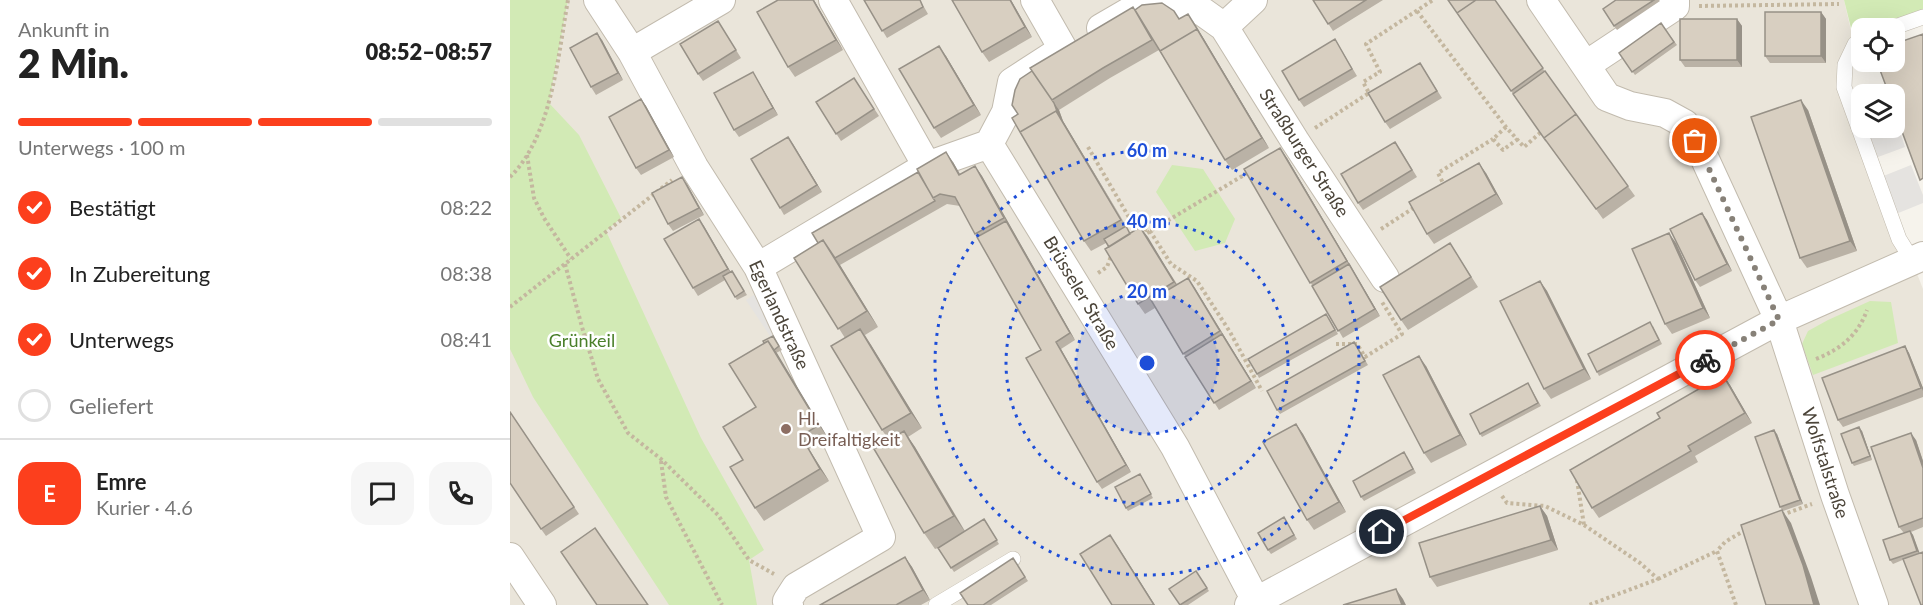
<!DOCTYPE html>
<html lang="de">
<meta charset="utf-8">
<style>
:root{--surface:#fff;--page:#f6f6f6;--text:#222;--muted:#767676;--line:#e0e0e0;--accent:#fc3f1d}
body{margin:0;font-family:Lato,sans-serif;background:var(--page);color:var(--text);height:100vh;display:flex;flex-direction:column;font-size:22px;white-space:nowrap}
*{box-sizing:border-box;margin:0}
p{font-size:20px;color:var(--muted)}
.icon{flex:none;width:33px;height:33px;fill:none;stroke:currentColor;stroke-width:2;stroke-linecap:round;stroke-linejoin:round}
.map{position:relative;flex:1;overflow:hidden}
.sheet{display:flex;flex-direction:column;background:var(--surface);width:510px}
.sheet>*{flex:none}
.tools{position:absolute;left:1341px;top:18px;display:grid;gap:12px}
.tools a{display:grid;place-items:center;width:54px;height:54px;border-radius:12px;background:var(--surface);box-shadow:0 6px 24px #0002;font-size:30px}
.pin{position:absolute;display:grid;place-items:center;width:51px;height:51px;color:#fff;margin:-26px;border:3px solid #fff;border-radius:50%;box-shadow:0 2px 6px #0007}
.courier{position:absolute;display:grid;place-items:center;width:60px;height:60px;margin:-30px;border:4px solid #fc3f1d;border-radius:50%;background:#fff;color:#222;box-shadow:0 2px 8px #0007}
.summary em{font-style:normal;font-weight:800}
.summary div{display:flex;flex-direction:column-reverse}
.summary{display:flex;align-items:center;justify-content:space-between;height:102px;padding:0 18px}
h1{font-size:39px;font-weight:800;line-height:45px}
.bar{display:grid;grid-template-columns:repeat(4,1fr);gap:9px 6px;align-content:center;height:72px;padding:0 18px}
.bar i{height:8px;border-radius:4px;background:var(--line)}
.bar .active{background:var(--accent)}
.bar p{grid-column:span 4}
.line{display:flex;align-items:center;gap:15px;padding:0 18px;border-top:2px solid var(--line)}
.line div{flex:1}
.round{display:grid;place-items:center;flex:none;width:63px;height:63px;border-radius:18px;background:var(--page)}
ol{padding:0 18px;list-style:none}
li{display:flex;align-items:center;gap:18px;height:66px}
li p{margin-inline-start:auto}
li .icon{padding:6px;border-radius:50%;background:var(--accent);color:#fff;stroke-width:4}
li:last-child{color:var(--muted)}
li i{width:33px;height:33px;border:3px solid var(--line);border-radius:50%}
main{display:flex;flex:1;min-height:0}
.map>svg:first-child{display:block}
.residential{fill:#eae5da}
.green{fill:#d2eab5}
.parking{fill:#e5e3e0}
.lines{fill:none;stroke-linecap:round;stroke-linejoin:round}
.lane-casing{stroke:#c2bbae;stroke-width:16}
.street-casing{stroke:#c2bbae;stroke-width:30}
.path{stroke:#c4b79f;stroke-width:4;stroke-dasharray:3 3;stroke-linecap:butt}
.lane{stroke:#fff;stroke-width:15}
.street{stroke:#fff;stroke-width:28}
.wall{fill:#bab2a6}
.shaded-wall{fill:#979187}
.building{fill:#d8cfc1;stroke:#979187;stroke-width:1.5}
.done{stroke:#878178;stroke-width:6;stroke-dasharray:0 10.8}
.route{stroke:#fc3f1d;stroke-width:8}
.ring{fill:none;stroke:#1d4ed8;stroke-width:3;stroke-dasharray:3 6}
.education-dot{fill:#8d6e63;stroke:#fff;stroke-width:2}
.labels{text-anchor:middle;stroke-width:5;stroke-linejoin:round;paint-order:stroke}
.street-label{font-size:18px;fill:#4b4439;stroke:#fff}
.park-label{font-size:18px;fill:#4a7f2a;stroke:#fff}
.education-label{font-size:18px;fill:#785e54;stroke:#fff;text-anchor:start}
.centre{fill:#1d4ed8;stroke:#fff;stroke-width:3}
.ring-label{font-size:18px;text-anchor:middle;font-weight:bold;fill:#1d4ed8;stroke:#fff;stroke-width:5;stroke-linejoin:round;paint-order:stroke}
</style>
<main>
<section class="sheet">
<div class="summary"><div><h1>2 Min.</h1><p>Ankunft in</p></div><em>08:52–08:57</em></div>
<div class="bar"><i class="active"></i><i class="active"></i><i class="active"></i><i></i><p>Unterwegs · 100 m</p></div>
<ol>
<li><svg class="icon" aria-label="check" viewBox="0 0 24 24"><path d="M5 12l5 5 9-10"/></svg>Bestätigt<p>08:22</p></li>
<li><svg class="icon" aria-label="check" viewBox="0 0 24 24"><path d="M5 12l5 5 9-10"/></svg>In Zubereitung<p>08:38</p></li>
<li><svg class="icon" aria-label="check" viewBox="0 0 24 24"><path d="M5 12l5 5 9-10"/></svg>Unterwegs<p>08:41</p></li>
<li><i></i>Geliefert</li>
</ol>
<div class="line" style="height:108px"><b class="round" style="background:var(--accent);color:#fff">E</b><div><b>Emre</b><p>Kurier · 4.6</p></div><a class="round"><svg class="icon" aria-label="chat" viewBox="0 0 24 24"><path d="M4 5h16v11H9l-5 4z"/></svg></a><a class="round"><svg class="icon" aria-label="phone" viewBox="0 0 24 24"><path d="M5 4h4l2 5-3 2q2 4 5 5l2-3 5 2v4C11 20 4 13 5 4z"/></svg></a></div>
</section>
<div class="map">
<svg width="1413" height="605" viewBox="0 0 1413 605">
<rect width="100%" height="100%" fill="#f6f3ec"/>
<path class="residential" d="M58,0H1334L1344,44L1334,87L1413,289V605H0V177L39,103Z"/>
<path class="green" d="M0,0H58L39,103L69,135L111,218L96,231L191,438L254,550L239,560L247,605H159L23,397L0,349Z
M1334,0H1413V17L1382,28H1352L1351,41L1345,44Z
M662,165L693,169L725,219L715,243L685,251L646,192Z
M1360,301L1381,302L1388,343L1303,375L1292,344L1298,331L1318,320Z"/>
<path class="parking" d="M1385,117L1395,147L1360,160L1352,128H1384Z
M1401,165L1413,195V203L1381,216L1366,179Z
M253,289L278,328L262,339L236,300Z"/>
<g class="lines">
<g class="lane-casing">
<path id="lane" d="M1382,28L1413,17
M1352,41L1345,44L1335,65L1334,87L1389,239L1402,260
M426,605L503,559"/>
</g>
<g class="street-casing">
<path id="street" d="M88,0L122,52L184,167L248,267L371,537L286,587L277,601L279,605
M323,0L417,166
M525,0L553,49
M1031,0L1097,97L1120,106L1155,113L1175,124L1194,157L1269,320L1325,495L1364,605
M714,27L743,0
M591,28L629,6L660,0L693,12L714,27L785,141L875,278
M122,52L211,0
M1076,65L1165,6V0
M479,144L665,447L746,601
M248,267L417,166L479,144L496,112L502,82L553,49
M0,557L32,605
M739,605L1269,320L1413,256"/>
</g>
<path class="path" d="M1189,6L1329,4
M907,11L996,127L1014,147L1030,133
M996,127L983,139L993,150L1008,139
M805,128L859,93L853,82L870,72L856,44L923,0
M578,147L624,226L640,231L661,264L687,281L720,332L752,391
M17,155L24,198L34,218L61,259
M0,177C42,136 48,55 58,0
M935,187L928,173L983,139
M871,229L905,207
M632,236L739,172
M55,264L72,327L88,379L118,433L151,459L208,515L239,560L264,574
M588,273L597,267L601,256L603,254
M0,307L162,180
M826,344H847L855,357L892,334L872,302
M1306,359C1331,349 1348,335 1357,310
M151,461L156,497L212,605
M1067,480L1074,525
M992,496L997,503L1035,506L1074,525L1130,563L1148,579L1079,605
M1272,515L1302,504
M1148,579L1207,551
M1226,605L1207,551L1215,542L1237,529"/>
<use href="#lane" class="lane"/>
<use href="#street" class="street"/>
</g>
<path class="wall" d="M268,0H304L333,50L285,77L278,67Z
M354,0H410L418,14L377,38Z
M442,0H501L522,37L479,62L472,52Z
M803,0H873L823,31Z
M938,0H985L1036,73L1125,196L1093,219L1008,101Z
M1106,0H1149L1150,1L1107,30L1104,26Z
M625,10L683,21L759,148L722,170L715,160L649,50L600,78L549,110L553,121L620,233L630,227L667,284L678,278L746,388L709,410L645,308L635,314L628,304L596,243L581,251L574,241L508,114Z
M1311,12L1316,19V63H1260L1255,56Z
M1227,19L1232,26V67H1175L1170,60Z
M208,21L231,58L193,81L188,74Z
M1151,23L1167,45L1125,75L1109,53Z
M825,39L847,76L794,107L789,100Z
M92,40L113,80L86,95L81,87Z
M436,56L471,115L431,138L424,128Z
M910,63L932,98L880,129L875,122Z
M344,78L369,116L331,141L306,102Z
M247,79L268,115L229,137L224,130Z
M131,99L136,106L164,157L131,175L126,168Z
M1298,110L1347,251L1297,268L1290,258Z
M278,137L312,192L274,215L270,208Z
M890,149L907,177L853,210L848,203Z
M777,158L870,316L833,338L734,169Z
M443,162L450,174L465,166L472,176L565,340L551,349L621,472L592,489L587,482L531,350L450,206L437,204L330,265L368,327L355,335L412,428L398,437L405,447L455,531L474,519L489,544L444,572L428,548L425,549L414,533L379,440L372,430L335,338L284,258Z
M976,173L993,204L924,244L917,234Z
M177,184L194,215L163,231L158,224Z
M1192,213L1197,220L1222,271L1190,287L1185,280Z
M189,219L220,272L222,271L237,295L227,300L215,280L188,296L183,288Z
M940,243L968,287L898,330L891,320Z
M1166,243L1200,318L1162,334L1155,324Z
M1030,281L1037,291L1081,379L1041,399L1034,389Z
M819,318L828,334L749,378L747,374Z
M1143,326L1152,344L1089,376L1087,372Z
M263,336L272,350L266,353L318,438L299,449L319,481L254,521L245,508L233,460L246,407L254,343Z
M844,342L858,365L770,414L767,410Z
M1395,346L1399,353L1413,388V397L1333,427L1328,420Z
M916,366L957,445L921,463L914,453Z
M1213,375L1220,385L1242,423L1185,456L1188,462L1089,518L1082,508L1150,418Z
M1018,383L1031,406L972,437L970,434Z
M0,412L69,514L36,536L31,529Z
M786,424L793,434L836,512L804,530L797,520Z
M1352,431L1362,460L1344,466L1342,463Z
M1267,434L1293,504L1273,511L1270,507Z
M1406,440L1413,461V527L1401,532L1403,535L1409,553L1383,564L1380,560L1394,533L1389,527Z
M897,456L906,473L854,501L851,497Z
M632,478L643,498L618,511L616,508Z
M1030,506L1037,516L1048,550L927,587L920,577Z
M774,517L787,539L761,554L758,550Z
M395,557L402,567L420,600L411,605H310Z
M503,558L518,581L481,605H458Z
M686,571L699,591L678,605H670Z"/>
<path class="shaded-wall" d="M303,0H304L333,50L326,40Z
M500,0H501L522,37L515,27Z
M1311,12L1316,19V63L1311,56Z
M678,14L694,39L759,148L752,138Z
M1227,19L1232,26V67L1227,60Z
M87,33L92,40L113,80L108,73Z
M429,46L436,56L471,115L464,105Z
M243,72L247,79L268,115L263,108Z
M131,99L136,106L164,157L159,150Z
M1291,100L1298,110L1347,251L1340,241Z
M544,103L549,110L553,121L627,244L546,111Z
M278,137L283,144L312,192L307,185Z
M770,148L777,158L870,316L865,309Z
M436,152L443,162L456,185L449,175Z
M969,163L976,173L993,204L986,194Z
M465,166L472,176L565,340L560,333Z
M172,177L177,184L194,215L189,208Z
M1192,213L1197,220L1222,271L1217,264Z
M189,219L194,226L223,276L218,269Z
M630,227L638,237L671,292L664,282Z
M1159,233L1166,243L1200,318L1193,308Z
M313,240L330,265L368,327L357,311Z
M678,278L685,288L746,388L741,381Z
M1030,281L1037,291L1081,379L1074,369Z
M350,329L361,345L412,428L401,413Z
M258,341L267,353L318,438L309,425Z
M546,342L551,349L621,472L616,465Z
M1395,346L1399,353L1413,388V391Z
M909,356L916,366L957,445L950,435Z
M1213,375L1220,385L1242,423L1235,413Z
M786,424L793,434L836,512L829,502Z
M1349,427L1352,431L1362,460L1360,456Z
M1264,430L1267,434L1293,504L1290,500Z
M394,431L405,447L455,532L444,516Z
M1401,433L1406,440L1413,461V468Z
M291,436L299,449L319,481L310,469Z
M1030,506L1037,516L1048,550L1041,540Z
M1272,510L1281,523L1301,577L1310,605H1304Z
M1400,531L1403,535L1410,554L1407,551Z
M600,535L607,545L645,605H644Z
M395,557L402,567L420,600L413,590Z
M886,589L893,599L896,605H892Z"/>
<path class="building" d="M268,0H303L326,40L278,67L247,12Z
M354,0H410L413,7L372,31Z
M442,0H500L515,27L472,52Z
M803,0H856L818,24Z
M938,0H966L947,13Z
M966,0H985L1033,68L1001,91L947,13Z
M1106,0H1144L1104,26L1093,9Z
M652,3L664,11L669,19L678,14L689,32L687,29L650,51L625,10L632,5Z
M623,7L642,40L593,68L542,100L520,68Z
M1255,12H1311V56H1255Z
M1170,19H1227V60H1170Z
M208,21L226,50L188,74L170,44Z
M1151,23L1164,42L1122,72L1109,53Z
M687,29L752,138L715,160L650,51Z
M87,33L108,73L81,87L60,48Z
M1413,34V178L1410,180L1384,110V94H1379L1367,62H1384V44Z
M825,39L842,69L789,100L772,71Z
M429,46L464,105L424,128L389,69Z
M910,63L927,91L875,122L858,93Z
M522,71L544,103L548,114L546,111L510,132L502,118L508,114L502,105L505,90L510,79Z
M1035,71L1066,114L1034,138L1036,141L1003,94Z
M243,72L263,108L224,130L204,93Z
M344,78L364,109L326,134L306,102Z
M131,99L159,150L126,168L99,117Z
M1291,100L1340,241L1290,258L1241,117Z
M546,111L611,220L574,241L510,132Z
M1066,114L1118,186L1086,209L1034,138Z
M278,137L307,185L270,208L241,159Z
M885,142L902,170L848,203L831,174Z
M770,148L837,261L800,283L734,169Z
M436,152L449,175L465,166L494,218L465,234L445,197L430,194L423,198L407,169Z
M969,163L986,194L917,234L899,202Z
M408,172L425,201L325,258L313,240L308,243L302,233Z
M172,177L189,208L158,224L142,193Z
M1192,213L1217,264L1185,280L1160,229Z
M189,219L218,269L183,288L154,239Z
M496,221L560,333L546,342L616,465L587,482L516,358L531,350L467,237Z
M616,226L620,234L599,247L594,239Z
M630,227L664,282L628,304L595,249Z
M1159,233L1193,308L1155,324L1122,249Z
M313,240L357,311L328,329L284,258Z
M940,243L961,277L891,320L870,287Z
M839,264L865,309L828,331L802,286Z
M222,271L234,291L225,297L213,276Z
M678,278L710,331L673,354L641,300Z
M1030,281L1074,369L1034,389L990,301Z
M816,314L825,330L747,374L738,359Z
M1140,322L1149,340L1087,372L1078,354Z
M350,329L401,413L372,430L321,346Z
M712,334L741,381L704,403L675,357Z
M263,336L269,346L264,350L258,341L254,343L253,341Z
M258,341L309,425L291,436L310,469L245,508L220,467L233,460L213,427L246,407L219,364Z
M844,342L855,361L767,410L757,391Z
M1395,346L1411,388L1328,420L1312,378Z
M909,356L950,435L914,453L873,375Z
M1213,375L1235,413L1178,446L1181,451L1082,508L1060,470L1150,418L1147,413Z
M1018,383L1028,403L970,434L960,414Z
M0,412L64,507L31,529L0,483Z
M786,424L829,502L797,520L753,442Z
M1349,427L1360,456L1342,463L1331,434Z
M1264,430L1290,500L1270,507L1245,437Z
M394,431L444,516L414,533L364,449Z
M1401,433L1413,468V518L1389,527L1361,447Z
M894,452L903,469L851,497L843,481Z
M630,474L641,494L616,508L605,487Z
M1030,506L1041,540L920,577L909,543Z
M1272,510L1293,565L1304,605H1256L1231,525Z
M774,517L784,535L758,550L748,533Z
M474,519L487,540L441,568L428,548Z
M85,528L138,605H87L51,552Z
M1400,531L1407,551L1380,560L1373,540Z
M600,535L644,605H602L570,554Z
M1413,552V605H1411L1393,559Z
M395,557L413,590L386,605H310Z
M503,558L515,577L473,605H458L450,593Z
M686,571L697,588L670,605L659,589Z
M886,589L892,605H833Z"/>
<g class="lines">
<path class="done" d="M1185,141L1194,158L1269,320L1195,360"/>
<path class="route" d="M872,532L1195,360"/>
</g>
<circle cx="637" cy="363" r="71" fill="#1d4ed8" fill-opacity=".12"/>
<g class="ring">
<circle cx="637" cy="363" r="71"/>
<circle cx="637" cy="363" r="141"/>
<circle cx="637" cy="363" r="212"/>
</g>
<circle class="education-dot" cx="276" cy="429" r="6"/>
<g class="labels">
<g class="street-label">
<text transform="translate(794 153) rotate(57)" y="6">Straßburger Straße</text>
<text transform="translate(571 293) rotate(59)" y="6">Brüsseler Straße</text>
<text transform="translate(269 315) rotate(65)" y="6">Egerlandstraße</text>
<text transform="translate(1315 463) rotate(72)" y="6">Wolfstalstraße</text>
</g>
<g class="park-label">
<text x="72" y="347">Grünkeil</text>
</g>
<g class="education-label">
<text x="288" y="425">Hl.<tspan x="288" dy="21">Dreifaltigkeit</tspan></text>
</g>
</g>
<circle cx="637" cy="363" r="9" class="centre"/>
<g class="ring-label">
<text x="637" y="157">60 m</text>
<text x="637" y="228">40 m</text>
<text x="637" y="298">20 m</text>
</g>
</svg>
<div class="tools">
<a><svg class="icon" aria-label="locate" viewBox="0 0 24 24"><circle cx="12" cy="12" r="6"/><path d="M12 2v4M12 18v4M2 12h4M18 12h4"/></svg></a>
<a><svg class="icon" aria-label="layers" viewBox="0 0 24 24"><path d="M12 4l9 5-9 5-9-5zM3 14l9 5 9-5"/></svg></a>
</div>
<div class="pin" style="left:1185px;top:141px;background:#ea580c"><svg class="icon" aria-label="bag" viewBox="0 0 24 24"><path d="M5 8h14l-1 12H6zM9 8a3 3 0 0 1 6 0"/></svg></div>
<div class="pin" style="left:872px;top:532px;background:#1f2937"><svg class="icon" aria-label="home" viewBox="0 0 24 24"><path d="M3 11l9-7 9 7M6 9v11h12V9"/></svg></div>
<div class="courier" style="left:1195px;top:360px"><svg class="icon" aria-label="bike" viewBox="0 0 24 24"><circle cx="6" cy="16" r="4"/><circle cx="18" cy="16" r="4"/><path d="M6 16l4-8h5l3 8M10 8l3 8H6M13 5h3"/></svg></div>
</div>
</main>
